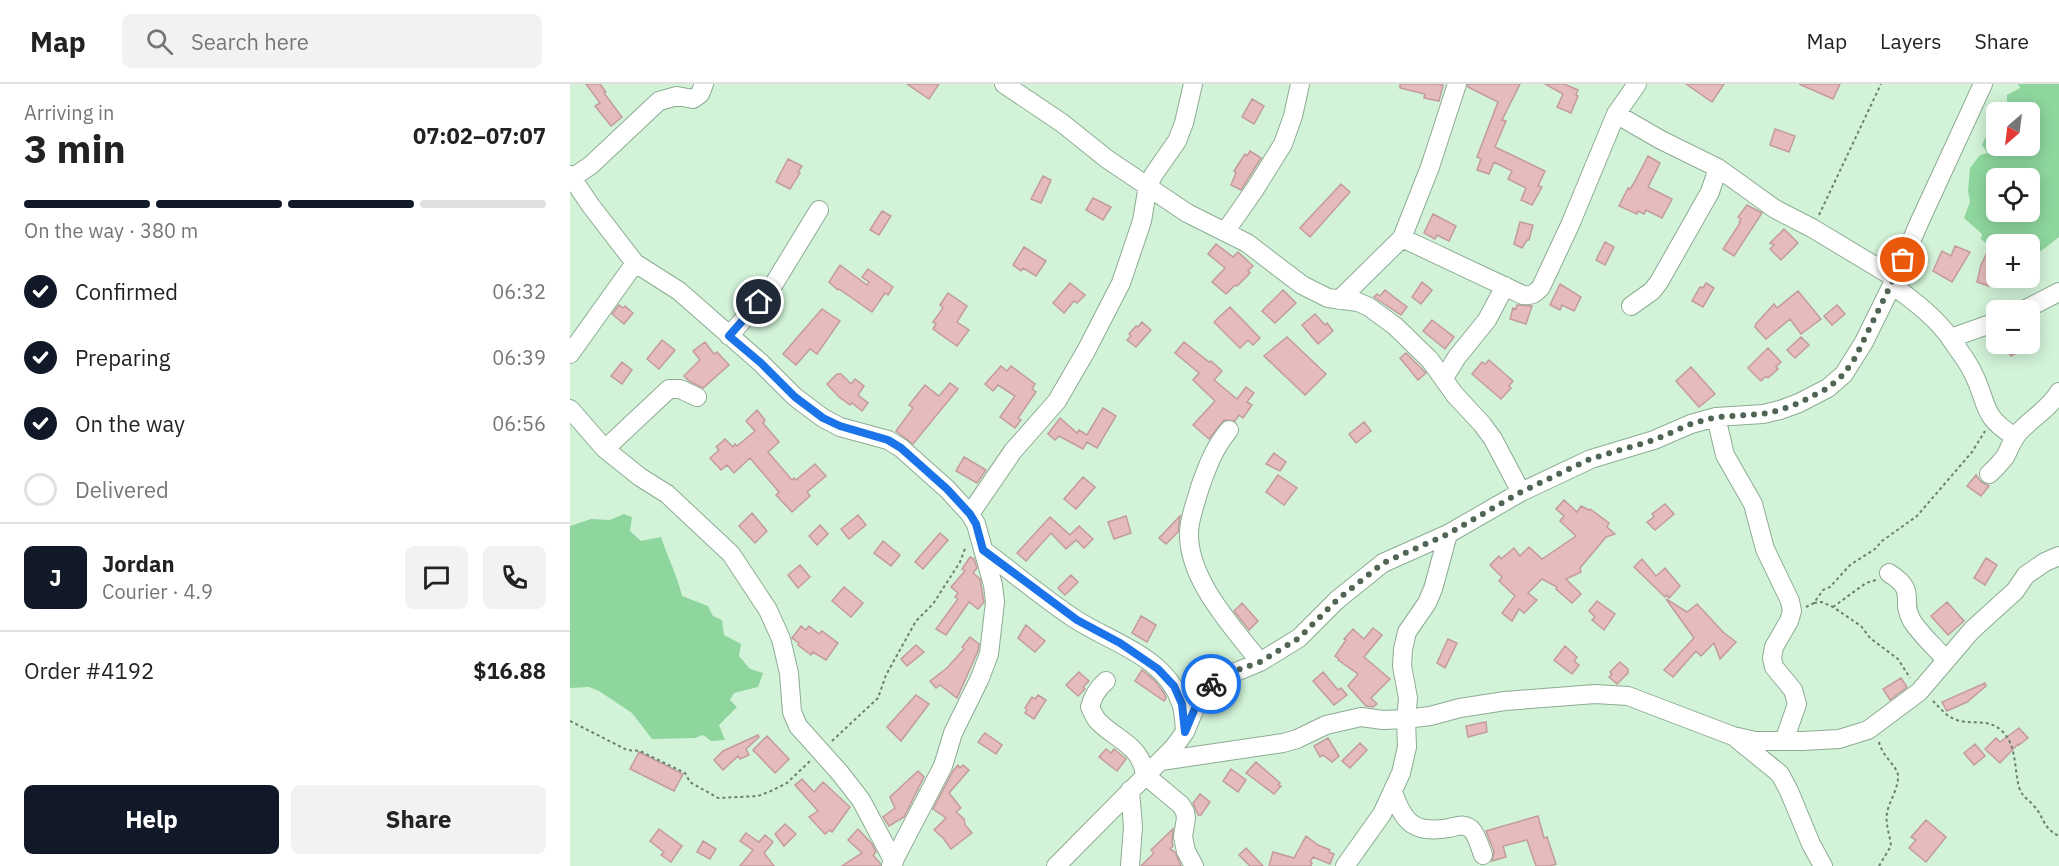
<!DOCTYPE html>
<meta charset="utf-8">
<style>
:root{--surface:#fff;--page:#f2f2f2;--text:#222;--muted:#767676;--line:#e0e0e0;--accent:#111827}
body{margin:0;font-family:"IBM Plex Sans",sans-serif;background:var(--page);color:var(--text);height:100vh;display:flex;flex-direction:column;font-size:22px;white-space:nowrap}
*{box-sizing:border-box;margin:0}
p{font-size:20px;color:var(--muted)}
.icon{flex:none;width:33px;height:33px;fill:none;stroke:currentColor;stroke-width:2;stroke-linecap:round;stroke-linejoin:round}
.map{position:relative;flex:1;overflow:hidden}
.details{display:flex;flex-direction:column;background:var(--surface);width:570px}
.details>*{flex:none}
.needle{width:39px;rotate:208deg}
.tools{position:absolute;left:1416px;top:18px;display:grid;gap:12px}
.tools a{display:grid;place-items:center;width:54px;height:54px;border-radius:9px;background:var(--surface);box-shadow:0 3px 15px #0003;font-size:30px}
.pin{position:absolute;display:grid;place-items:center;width:51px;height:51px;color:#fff;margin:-26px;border:3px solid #fff;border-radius:50%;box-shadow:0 2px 6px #0007}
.courier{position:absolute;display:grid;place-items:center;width:60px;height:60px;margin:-30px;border:4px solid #1a73e8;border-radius:50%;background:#fff;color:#222;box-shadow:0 2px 8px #0007}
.overview em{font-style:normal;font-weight:700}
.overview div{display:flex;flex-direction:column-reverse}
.overview{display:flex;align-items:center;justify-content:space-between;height:102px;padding:0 24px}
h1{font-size:39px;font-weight:700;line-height:45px}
.bar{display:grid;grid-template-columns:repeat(4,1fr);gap:9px 6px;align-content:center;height:72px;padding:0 24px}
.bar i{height:8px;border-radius:4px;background:var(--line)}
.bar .active{background:var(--accent)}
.bar p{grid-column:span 4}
.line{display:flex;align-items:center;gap:15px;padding:0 24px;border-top:2px solid var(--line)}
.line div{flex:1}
.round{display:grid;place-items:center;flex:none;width:63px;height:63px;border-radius:9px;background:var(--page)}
ol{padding:0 24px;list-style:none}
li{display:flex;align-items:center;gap:18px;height:66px}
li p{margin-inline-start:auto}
li .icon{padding:6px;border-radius:50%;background:var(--accent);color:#fff;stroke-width:4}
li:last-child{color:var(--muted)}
li i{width:33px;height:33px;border:3px solid var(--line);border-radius:50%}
.cta{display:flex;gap:12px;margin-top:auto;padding:12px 24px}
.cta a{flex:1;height:69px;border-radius:9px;background:var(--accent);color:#fff;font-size:24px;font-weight:700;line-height:69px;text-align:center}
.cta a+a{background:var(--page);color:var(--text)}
header{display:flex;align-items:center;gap:36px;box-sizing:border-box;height:84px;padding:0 30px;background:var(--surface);border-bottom:2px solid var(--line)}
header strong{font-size:28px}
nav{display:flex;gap:33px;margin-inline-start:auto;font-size:21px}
.search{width:420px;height:54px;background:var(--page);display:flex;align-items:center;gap:15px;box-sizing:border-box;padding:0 21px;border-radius:9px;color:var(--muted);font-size:22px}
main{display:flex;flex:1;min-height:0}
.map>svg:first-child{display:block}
.green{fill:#8ed69e;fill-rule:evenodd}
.building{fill:#e5bbbb;stroke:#c49b9c;stroke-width:1.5}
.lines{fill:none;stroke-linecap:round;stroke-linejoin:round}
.minor-casing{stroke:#8dac93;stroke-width:20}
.path{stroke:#6a806e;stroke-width:2;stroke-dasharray:3 3;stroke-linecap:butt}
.minor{stroke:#fff;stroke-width:18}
.done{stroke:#516555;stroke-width:6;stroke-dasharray:0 10.8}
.route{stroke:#1a73e8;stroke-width:8}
</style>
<header>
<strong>Map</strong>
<div class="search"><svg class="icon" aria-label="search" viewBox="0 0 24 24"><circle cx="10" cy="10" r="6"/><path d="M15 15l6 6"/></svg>Search here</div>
<nav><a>Map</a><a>Layers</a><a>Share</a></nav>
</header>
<main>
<section class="details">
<div class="overview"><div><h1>3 min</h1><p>Arriving in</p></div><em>07:02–07:07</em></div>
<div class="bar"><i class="active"></i><i class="active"></i><i class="active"></i><i></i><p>On the way · 380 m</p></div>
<ol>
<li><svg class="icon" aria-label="check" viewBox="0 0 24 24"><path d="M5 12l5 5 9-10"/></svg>Confirmed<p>06:32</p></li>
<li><svg class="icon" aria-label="check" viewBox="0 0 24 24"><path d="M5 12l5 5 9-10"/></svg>Preparing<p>06:39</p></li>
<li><svg class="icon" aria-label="check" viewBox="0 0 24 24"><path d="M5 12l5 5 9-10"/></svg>On the way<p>06:56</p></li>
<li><i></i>Delivered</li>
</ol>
<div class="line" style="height:108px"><b class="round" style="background:var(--accent);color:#fff">J</b><div><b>Jordan</b><p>Courier · 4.9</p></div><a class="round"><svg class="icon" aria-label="chat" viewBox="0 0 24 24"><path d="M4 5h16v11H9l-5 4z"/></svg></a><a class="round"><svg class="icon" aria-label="phone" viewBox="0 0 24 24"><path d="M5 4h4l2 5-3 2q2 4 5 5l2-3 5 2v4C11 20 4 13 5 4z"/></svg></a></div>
<div class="line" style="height:78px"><div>Order #4192</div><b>$16.88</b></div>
<div class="cta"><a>Help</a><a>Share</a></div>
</section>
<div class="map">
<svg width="1489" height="782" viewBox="0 0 1489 782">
<rect width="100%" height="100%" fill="#d2f3d8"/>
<path class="green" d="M1448,0H1489V153L1471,167L1460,170V160H1429L1424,157L1417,160L1411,155L1412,150L1394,134L1400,118L1398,107L1400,84L1410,71L1418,69L1412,61L1423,36L1426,35V62H1460V28H1437V11L1450,4ZM1426,94H1460V128H1426Z
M54,430L62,433L60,447L71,457L91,453C98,474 107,491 112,512L138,522L143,532L152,536L154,551L171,560L169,572L180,585L193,589L188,603L164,609L160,616L167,623L149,641L155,656L141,657L133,651L125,654L82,655L62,629L29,607L19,603L0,604V442L21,435L40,436Z"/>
<path class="building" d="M16,0H30L36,8L34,9L52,33L41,42L25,22L30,19Z
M337,0H369L359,15Z
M830,0H867L873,1L869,17L854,14L855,10L830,4Z
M898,0H950L932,36L936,37L925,63L975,87L968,102L972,103L962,121L951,116L956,104L938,95L942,87L924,78L919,90L907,86L911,75L907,73L928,18L898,3Z
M975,0H994L1008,6L1006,11L1008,12L1001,29L987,23L993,10Z
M1116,0H1154L1142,18Z
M1229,0H1270L1263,15Z
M682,15L694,22L684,40L672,33Z
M1205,45L1225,52L1219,68L1200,61Z
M680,67L691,74L671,106L661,101L666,89L664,87L675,70L677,72Z
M1078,72L1090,79L1078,103L1102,115L1092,134L1076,126L1074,130L1068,127L1067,130L1049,122L1058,104L1060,105L1064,99Z
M218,75L232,82L228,88L230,89L220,105L206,98Z
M473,92L481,96L471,119L461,115Z
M771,100L780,108L740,153L730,144Z
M523,114L541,123L533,136L516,126Z
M1177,121L1192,129L1164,172L1153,165L1170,139L1169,138L1171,135L1168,133Z
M312,127L321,132L309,151L300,146Z
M863,130L886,142L879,157L867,151L865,155L854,149Z
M950,138L963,141L959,156H957L952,164L944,160Z
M1214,145L1228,159L1211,176L1200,165L1204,161L1200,159Z
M1426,150V186L1419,202L1407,198L1411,181Z
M1035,158L1044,163L1035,181L1026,176Z
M646,160L663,173L668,168L683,182L678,187L680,189L667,202L665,201L656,210L642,198L655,184L638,170Z
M1385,162L1400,168L1382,198L1363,187L1372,167L1381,172Z
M454,163L476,177L466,192L453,184L451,187L443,181Z
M270,181L297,201L299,198L292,193L298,185L323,203L318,211L315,209L302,228L269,205L268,206L259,198Z
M852,198L862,206L851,220L842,213Z
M500,199L515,211L507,219L504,217L494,229L483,219Z
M1136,199L1144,204L1133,223L1122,217L1130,203L1133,204Z
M990,200L1011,213L1004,227L992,221L990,226L980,221Z
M713,206L726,219L705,239L692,227Z
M815,206L837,223L831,231L804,213L807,210L810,212Z
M1228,207L1251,235L1231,250L1220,235L1196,255L1185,243L1186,240L1204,220L1207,224Z
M378,209L397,222L387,238L399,246L387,262L363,245L366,240L363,238L373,224L370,221Z
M49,221L53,224L55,222L63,229L54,240L42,230Z
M947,221L962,222L956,240L940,235L943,224L946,225Z
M1267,221L1275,230L1262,241L1254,232Z
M660,223L690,254L683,261L678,256L670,264L644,238Z
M252,225L270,237L247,270L240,265L226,281L213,270Z
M745,230L755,241L757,239L763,247L748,260L732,241Z
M862,236L884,253L875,265L853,247Z
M572,238L581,246L566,263L557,256L561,252L559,250L566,242L568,243Z
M717,253L756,290L735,311L694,272Z
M1231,253L1239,261L1225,274L1217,266Z
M92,256L105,266L89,285L77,275Z
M135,258L144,270L147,268L159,281L133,304L119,297L114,292L130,276L123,267Z
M614,258L639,278L641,277L652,287L644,296L667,315L676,303L684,309L677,318L682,321L673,334L669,331L665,337L654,336L639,355L623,341L645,317L623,296L629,289L605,269Z
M1434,260H1463L1441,272Z
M1198,264L1211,278L1206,283L1208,285L1198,294L1196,292L1191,297L1178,284Z
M836,269L856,289L848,296L830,274Z
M919,276L943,297L939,302L941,304L931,315L902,290L912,278L915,280Z
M52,278L62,286L52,300L41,292Z
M431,282L437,287L441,282L465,300L462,305L466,308L448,334L451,336L445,344L430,333L445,312L428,301L423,307L415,300Z
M1121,283L1145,310L1129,323L1106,297Z
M267,290H271L281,300L285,295L294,302L288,311L298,319L292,327L282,319L280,321L269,313L257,300Z
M380,299L388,305L343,360L326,347L343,324L339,321L355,301L369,312Z
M533,324L546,332L527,364L517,358L513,365L489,352L485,356L478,350L490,334L507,349L509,346L517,351Z
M187,326L195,336L193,339L209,358L198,368L222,396L224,394L226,396L245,380L256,392L237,408L240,412L222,428L206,411L209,408L180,374L164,389L157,381L151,386L140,374L149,366L146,363L155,355L163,363L165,360L167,362L185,347L176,337Z
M794,338L801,347L786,359L779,350Z
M704,369L716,378L710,387L696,380Z
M394,373L416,386L407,399L386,387Z
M708,391L727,404L714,421L696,408Z
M1406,391L1411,398L1419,402L1411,412L1397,402Z
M513,393L525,403L506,425L494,415Z
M994,416L1007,428L1011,422L1019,426L1020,425L1039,439L1037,443L1045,450L1036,453L1010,484L1011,488L996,495L1011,510L1002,519L986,505L987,503L972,495L958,509L967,516L954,529L949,525L942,537L932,529L945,512L929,497L932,493L920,481L929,472L931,475L944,464L950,472L959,463L972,475L1006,452L990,437L994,432L986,425Z
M1095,420L1104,430L1085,446L1077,438L1084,433L1082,430Z
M182,429L197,447L185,459L169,442Z
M288,431L296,441L279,455L271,445Z
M556,432L561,449L544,455L538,438Z
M610,432L608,448L596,460L589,454Z
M480,433L500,451L509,442L523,455L514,464L506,456L496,465L481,449L456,477L447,469Z
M250,441L258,450L247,461L239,452Z
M370,449L378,456L353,485L345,478Z
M313,457L330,471L321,482L304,469Z
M400,473L404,475L407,484L403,489L410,495L414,518L408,525L399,518L376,551L366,545L388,515L385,513L388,509L381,503L395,487L392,485Z
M1416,474L1427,481L1415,501L1404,494Z
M1072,475L1086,492L1095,484L1110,502L1099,514L1097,511L1095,513L1064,483Z
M230,481L240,493L228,504L218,491Z
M501,491L508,498L495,511L488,504Z
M274,503L293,519L281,533L262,517Z
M1096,515L1117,528L1127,520L1153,548L1166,558L1150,575L1144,559L1131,572L1126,567L1103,593L1094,586L1124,554Z
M1027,517L1045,530L1034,546L1022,536L1025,533L1019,527Z
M1377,518L1394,537L1378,551L1361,532Z
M672,519L688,537L679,546L664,527Z
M571,532L586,541L577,558L562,549Z
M456,541L475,557L465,568L448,554Z
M231,542L236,546L239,542L249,550L252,547L268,559L256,576L243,568L241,571L228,561L229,559L222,554Z
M803,544L812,551L794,573L820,595L801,614L807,620L803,623L796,622L778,602L788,590L768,576L769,575L765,572L776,556L774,555L783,545L794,555Z
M400,553L409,560L408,567L387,614L370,601L366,604L360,597L377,584L394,565L392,563Z
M878,555L887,559L875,584L867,579Z
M346,561L354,568L337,582L331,575Z
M995,562L1007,573L1004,577L1009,581L1002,590L984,576Z
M1050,578L1058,585V589L1047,600L1039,593L1042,590L1040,588Z
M572,586L585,597L594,609L596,614L594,617L565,597Z
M509,588L519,597L513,603L515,605L508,612L496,601Z
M753,588L768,606L771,604L777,611L764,621L743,597Z
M1331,594L1337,603L1320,616L1313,605Z
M1415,599L1416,602L1397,618L1377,627L1372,618Z
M346,611L359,620L331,657L317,643Z
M468,611L476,616L464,635L455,629L457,626L455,624L462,613L465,615Z
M916,638L917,648L898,653L896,642Z
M1449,644L1458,654L1449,661L1448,660L1430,679L1415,665L1426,654L1430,658Z
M415,649L432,661L426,670L408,658Z
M188,651L189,653L176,665L179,671L170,675L168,672L153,686L144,676L153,667Z
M197,652L219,675L205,689L183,666Z
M758,654L769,672L762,678L753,671L750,673L744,662Z
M790,659L797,666L780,684L772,677Z
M1405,660L1415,672L1404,681L1394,669Z
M536,665L541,669L544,665L556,675L547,687L529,673Z
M69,668L113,690L104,707L60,685Z
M686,678L710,699L708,701L711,702L704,710L676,689Z
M388,681L390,684L393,681L399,686L379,709L391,724L386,728L394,735L395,741L402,749L381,765L373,754L364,746L376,734L363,725L383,687Z
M661,685L676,696L668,708L653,697Z
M348,687L354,693L334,733L319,742L313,733L325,724L320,713Z
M232,695L244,708L253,698L280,723L262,748L260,746L255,750L239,733L248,727L225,701Z
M630,710L640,718L631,731H628L623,719Z
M968,732L974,754L977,753L986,780L980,782H966L957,756L933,762L936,773L922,777L924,767L916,747Z
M1356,736L1376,753L1356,778L1339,764L1346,756L1341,753Z
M215,740L226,750L214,762L205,750Z
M89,745L112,762L101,778L91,771L94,768L80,757Z
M288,745L302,760L306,768L303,771L310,779V782H272L292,769L278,756Z
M603,745L602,759L603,762L600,765L605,768L611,782H571L584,769L581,766Z
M176,749L189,758L195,751L203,758L194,769L204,782H170L183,766L170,757Z
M736,752L748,761L760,766L759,768L764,770L760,780L743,773L740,778L742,779L741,782H699L703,768L724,774Z
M133,757L146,765L140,775L127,768Z
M676,764L693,782H680L669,771Z"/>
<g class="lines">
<g class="minor-casing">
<path id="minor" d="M434,0L492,39L537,75L617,129L677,159L732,201L758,214L788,218L799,223L825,242L860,276L885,311L912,340L923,355L951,408
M1046,30L1091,56L1148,84L1205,125L1242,144L1325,194
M0,91L21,122L65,179L109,207L191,279L225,313L253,334L270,343L318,356L331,364L377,405L400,430L406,440L423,501L425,518L419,570L410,594L383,649L373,682L321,782
M2,94L21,81L89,17L107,12L123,15L130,10L134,0
M655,148L685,105L713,60L723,32L730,0
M832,154L953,211C961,212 965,210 971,203L1000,141L1046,30L1067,0
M1322,201C1344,217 1368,235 1383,258C1390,268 1398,278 1403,289C1419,321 1410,331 1445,353
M769,216L832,154L860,83L887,0
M1061,222L1082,207L1089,198L1140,108L1148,84
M1454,226L1489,208
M159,252L202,203L249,126
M1381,254L1426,238
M0,270L65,179
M874,294L887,273L917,236L935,202
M0,325L35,365L70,393L97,410L161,470L198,526L211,555L219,589L222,628L228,642L270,689L291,716L324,778
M1146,333L1155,371L1183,420L1195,465L1220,517L1222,527L1219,537L1204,563L1202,574L1204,583L1223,606L1227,620L1214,657
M659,346C644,364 638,381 630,403C626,418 620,432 619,447C617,495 662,542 690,578
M35,365L99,305H110L127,313
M1419,390C1425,385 1430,379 1435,373C1440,364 1442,356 1449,348C1462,334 1479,325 1489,308
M400,430L443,367L487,317L516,267L551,199L572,137L578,101L584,90L607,57L614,39L623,0
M413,466C444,489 473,514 505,535C542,559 595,572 611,619C614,627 614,637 615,646
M1319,489C1349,508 1329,515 1342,537C1351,551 1365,563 1376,576
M536,597C527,605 523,612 520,623C522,627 524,632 527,636C545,656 571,660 575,691L611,721L615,728L616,734L613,753L616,767L624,782
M1167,655L1210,690L1219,707L1241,760L1253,782
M591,677L713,659L727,655L756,641L791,633L813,636L836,635L860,632L890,624L935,617L1025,610L1058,612L1163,652L1185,657H1233L1269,655L1298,646L1349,608L1402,546L1445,507L1456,491L1475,478L1489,472
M823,708C834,739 844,750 879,744C888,742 893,739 901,745C907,751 910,763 913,771
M486,782L604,663L615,648L630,612L644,597L690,578L729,554L767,516L813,479L878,450L951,408L1021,375L1084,356L1121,340L1146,333L1193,330L1210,326L1229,319L1258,304L1274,290L1294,258L1322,201L1349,139L1413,0
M560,782L563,743L560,706
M775,782L812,730L831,689L837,663L836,635L838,614L832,582L833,565L837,548L857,519L863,505L878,450"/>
</g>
<path class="path" d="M1249,131L1311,0
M1244,519L1252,518L1263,523L1291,542L1300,554L1328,575L1340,594
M1236,523L1244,519L1253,506L1260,503L1280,481L1305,465L1312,457L1347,432L1402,368L1415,347
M1263,523L1296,499L1306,496
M1363,617C1369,623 1375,631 1384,635C1400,642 1417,633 1432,647C1447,661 1444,685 1449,703C1452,713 1457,714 1463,721C1475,733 1471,743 1489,752
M0,637L57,666L70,667L115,689L120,698L148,714L188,712L201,707L217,699L240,677
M262,657L308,614L316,591L346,537L363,520L390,478L396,462
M1309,782L1321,762C1320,751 1315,740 1317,729C1319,717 1329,704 1328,691C1326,681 1312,672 1309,658"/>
<use href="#minor" class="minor"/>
</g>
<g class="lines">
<path class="done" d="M641,600L654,591L690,578L729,554L767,516L813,479L878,450L951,408L1020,375L1084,356L1121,340L1146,333L1193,330L1210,326L1229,319L1258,304L1274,290L1285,274L1333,176"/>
<path class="route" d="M189,218L159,252L191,279L225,313L253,334L270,342L318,356L331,364L377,405L400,430L406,440L413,466L507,536L550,559L588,585L604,602L612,620L615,648L630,612L641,600"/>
</g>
</svg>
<div class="tools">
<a><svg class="needle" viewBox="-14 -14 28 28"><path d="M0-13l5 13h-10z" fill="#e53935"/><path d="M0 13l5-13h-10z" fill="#767676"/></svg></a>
<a><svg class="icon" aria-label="locate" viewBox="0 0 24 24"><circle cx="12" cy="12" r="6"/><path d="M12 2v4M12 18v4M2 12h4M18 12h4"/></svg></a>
<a>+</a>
<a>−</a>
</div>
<div class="pin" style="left:1333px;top:176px;background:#ea580c"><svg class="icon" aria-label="bag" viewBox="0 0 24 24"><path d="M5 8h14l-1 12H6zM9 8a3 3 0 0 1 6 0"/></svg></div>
<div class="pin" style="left:189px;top:218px;background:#1f2937"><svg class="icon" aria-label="home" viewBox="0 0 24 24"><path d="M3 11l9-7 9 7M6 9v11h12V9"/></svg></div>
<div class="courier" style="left:641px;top:600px"><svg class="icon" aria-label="bike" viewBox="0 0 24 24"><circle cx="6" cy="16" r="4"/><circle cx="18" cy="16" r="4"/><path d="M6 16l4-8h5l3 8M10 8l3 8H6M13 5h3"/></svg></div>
</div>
</main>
